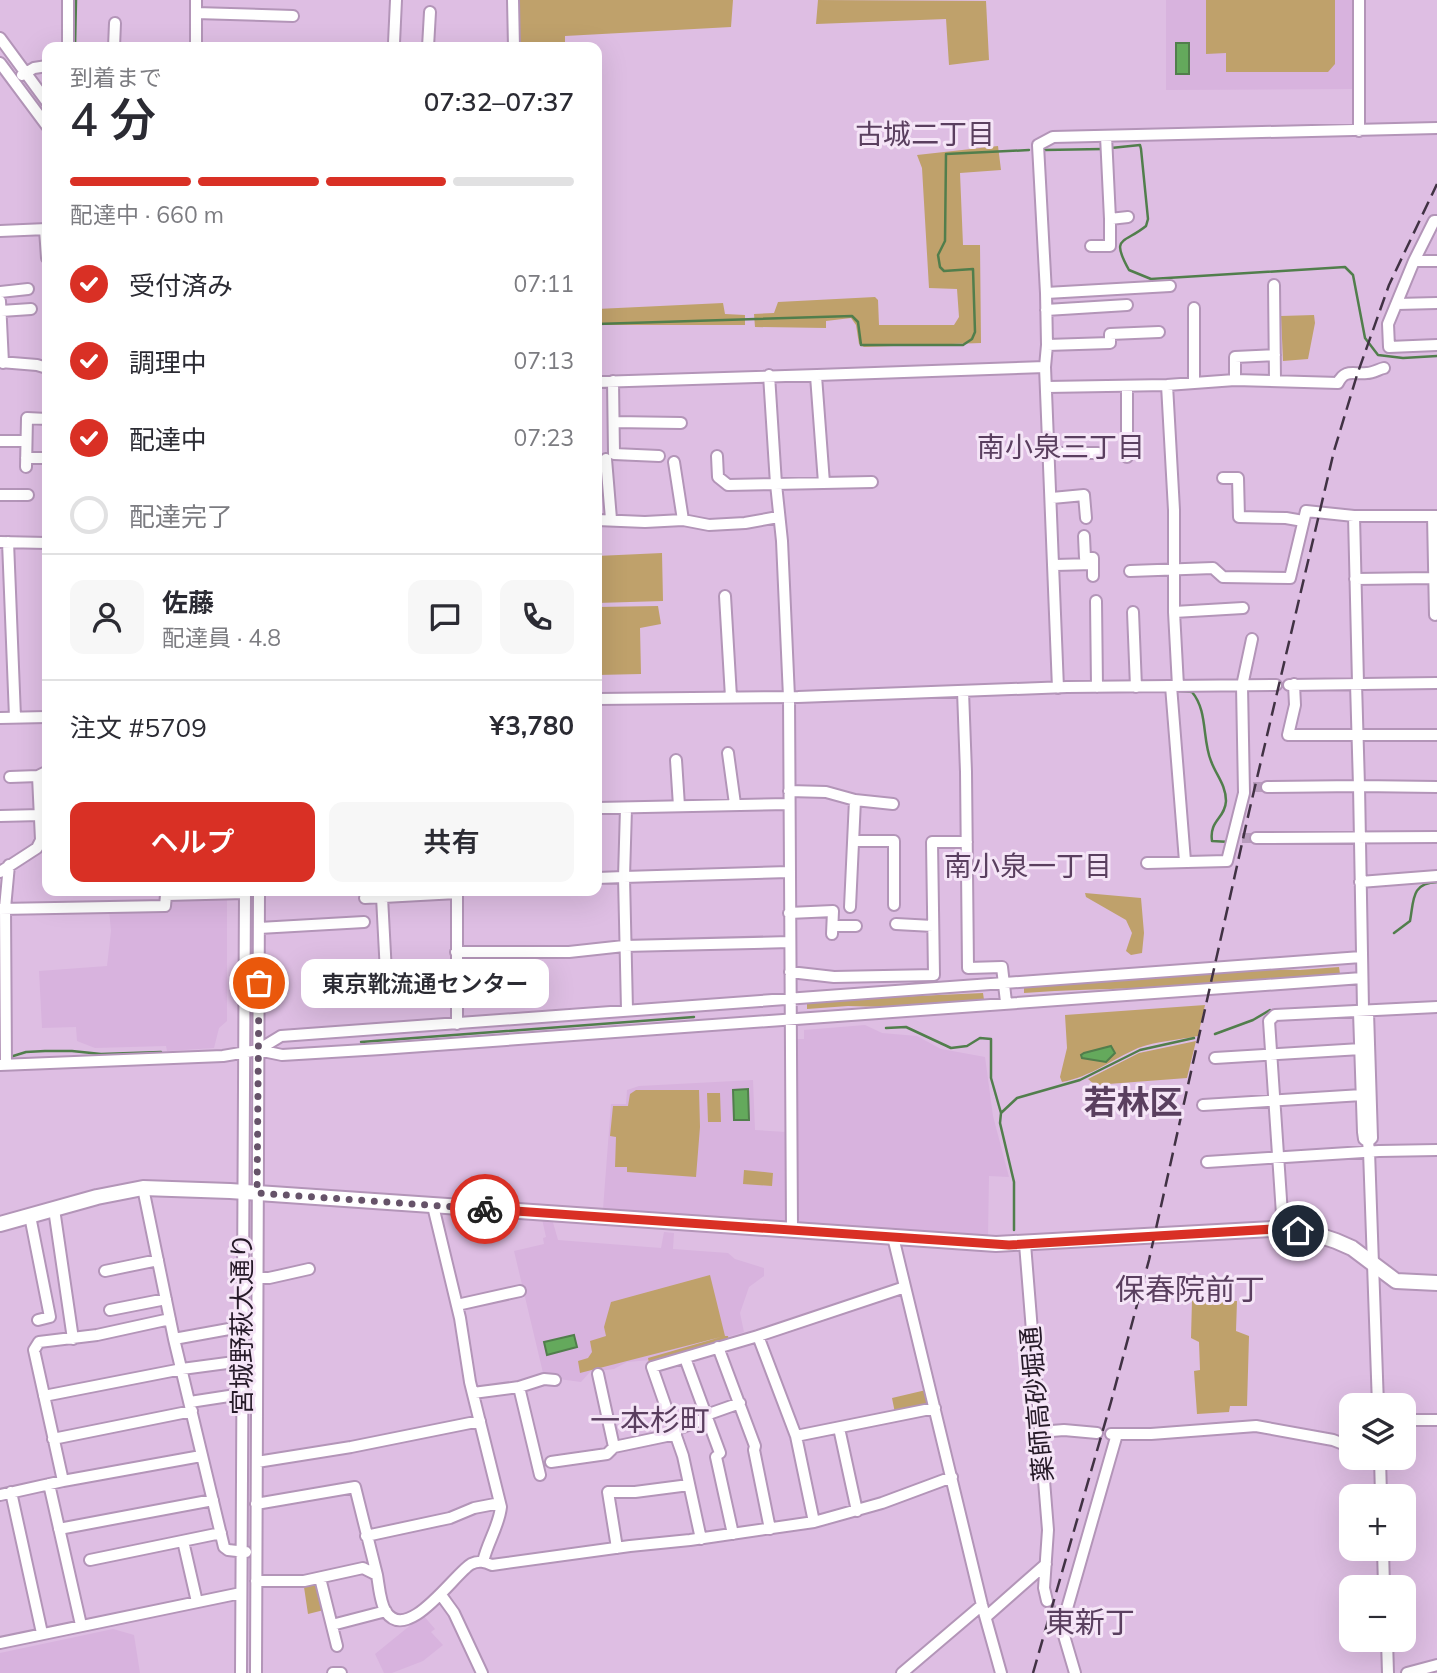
<!DOCTYPE html>
<html lang="ja">
<meta charset="utf-8">
<style>
:root{--surface:#fff;--page:#f7f7f7;--text:#2b2b33;--muted:#7c7c81;--line:#e1e1e2;--accent:#d93025}
body{margin:0;font-family:Mulish,"Noto Sans JP",sans-serif;background:var(--page);color:var(--text);height:100vh;display:flex;flex-direction:column;font-size:26px;white-space:nowrap}
*{box-sizing:border-box;margin:0}
p{font-size:23px;color:var(--muted)}
.icon{flex:none;width:38px;height:38px;fill:none;stroke:currentColor;stroke-width:2;stroke-linecap:round;stroke-linejoin:round}
.map{position:relative;flex:1;overflow:hidden}
.side{position:absolute;left:42px;top:42px;width:560px;height:854px;display:flex;flex-direction:column;background:var(--surface);border-radius:14px;box-shadow:0 7px 28px #0002}
.side>*{flex:none}
.controls{position:absolute;left:1339px;top:1393px;display:grid;gap:14px}
.controls a{display:grid;place-items:center;width:77px;height:77px;border-radius:14px;background:var(--surface);box-shadow:0 7px 28px #0002;font-size:35px}
.pin{position:absolute;display:grid;place-items:center;width:60px;height:60px;color:#fff;margin:-30px;border:4px solid #fff;border-radius:50%;box-shadow:0 2px 7px #0007}
.courier{position:absolute;display:grid;place-items:center;width:70px;height:70px;margin:-35px;border:5px solid #d93025;border-radius:50%;background:#fff;color:#222;box-shadow:0 2px 9px #0007}
.bubble{position:absolute;height:49px;border-radius:14px;background:var(--surface);box-shadow:0 7px 28px #0002;font-size:23px;font-weight:600;line-height:49px;text-align:center}
.head em{font-style:normal;font-weight:600}
.head div{display:flex;flex-direction:column-reverse}
.head{display:flex;align-items:center;justify-content:space-between;height:119px;padding:0 28px}
h1{font-size:46px;font-weight:600;line-height:52px}
.bar{display:grid;grid-template-columns:repeat(4,1fr);gap:10px 7px;align-content:center;height:84px;padding:0 28px}
.bar i{height:9px;border-radius:5px;background:var(--line)}
.bar .selected{background:var(--accent)}
.bar p{grid-column:span 4}
.line{display:flex;align-items:center;gap:18px;padding:0 28px;border-top:2px solid var(--line)}
.line div{flex:1}
.round{display:grid;place-items:center;flex:none;width:74px;height:74px;border-radius:14px;background:var(--page)}
ol{padding:0 28px;list-style:none}
li{display:flex;align-items:center;gap:21px;height:77px}
li p{margin-inline-start:auto}
li .icon{padding:7px;border-radius:50%;background:var(--accent);color:#fff;stroke-width:4}
li:last-child{color:var(--muted)}
li i{width:38px;height:38px;border:4px solid var(--line);border-radius:50%}
.action{display:flex;gap:14px;margin-top:auto;padding:14px 28px}
.action a{flex:1;height:80px;border-radius:14px;background:var(--accent);color:#fff;font-size:28px;font-weight:600;line-height:80px;text-align:center}
.action a+a{background:var(--page);color:var(--text)}
.map>svg:first-child{display:block}
.built{fill:#d8b3de}
.green{fill:#bfa16b}
.water{fill:#64a95c;stroke:#517e4c;stroke-width:2}
.lines{fill:none;stroke-linecap:round;stroke-linejoin:round}
.stream{stroke:#517e4c;stroke-width:2.5}
.minor-tunnel{stroke:#b99dbe;stroke-width:10;stroke-dasharray:10 5;stroke-linecap:butt}
.minor-casing{stroke:#b395b8;stroke-width:14}
.major-casing{stroke:#b395b8;stroke-width:18}
.minor{stroke:#fff;stroke-width:10}
.major{stroke:#fff;stroke-width:14}
.rail{stroke:#413244;stroke-width:2.5;stroke-dasharray:14 7;stroke-linecap:butt}
.done{stroke:#665369;stroke-width:7;stroke-dasharray:0 12.6}
.route{stroke:#d93025;stroke-width:9}
.labels{text-anchor:middle;stroke-width:6;stroke-linejoin:round;paint-order:stroke}
.street-label{font-size:26px;fill:#261a28;stroke:#f5e5f7}
.neighbourhood-label{font-size:28px;fill:#5a3f5f;stroke:#f5e5f7}
.quarter-label{font-size:30px;fill:#5a3f5f;stroke:#f5e5f7}
.district-label{font-size:33px;font-weight:bold;fill:#5a3f5f;stroke:#f5e5f7}
</style>
<div class="map">
<svg width="1437" height="1673" viewBox="0 0 1437 1673">
<rect width="100%" height="100%" fill="#debee3"/>
<path class="built" d="M1166,0H1354L1352,89L1166,90Z
M169,899H227V1021L219,1028L214,1048L167,1051L166,1046L95,1048L77,1041L76,1027L42,1028L39,971L107,966L111,931L109,910L169,908Z
M865,1025L882,1033L917,1036L941,1049L985,1057L993,1116L1009,1177L989,1176L988,1236L798,1223L795,1039H804V1030Z
M753,1080L755,1130L786,1132V1222L603,1209L611,1104H626L627,1090L639,1086Z
M542,1219H552L558,1240L661,1248L664,1232L674,1233L673,1249L728,1253L735,1259L764,1268V1276L749,1287L740,1313L744,1332L651,1360L627,1362L614,1369L590,1372L581,1382L544,1377L514,1251L544,1244L543,1238L546,1237Z
M423,1615L435,1629L431,1632L443,1645L423,1661L392,1673H384L375,1654Z
M113,1629L134,1635L140,1673H0V1653Z"/>
<path class="green" d="M518,0H733L731,27L565,36V47H518Z
M818,0L986,1L989,60L949,65L946,19L816,24Z
M1206,0H1335V64L1328,72H1226V53L1206,54Z
M998,146L1001,170L960,173L963,245H980L981,343L864,347L859,344L856,325L851,318L826,321V328L755,327L754,314L774,313L778,302L875,297L878,300L879,325H954L959,317L957,289L929,288L922,168L917,155Z
M723,303L725,314L745,315V325H597V309Z
M1314,315L1315,323L1308,359L1283,361L1281,316Z
M662,553L663,601L597,603V556Z
M658,606L661,624L640,628L641,674L597,675V607Z
M1085,893L1141,898L1144,933L1142,953L1131,955L1126,951L1132,933L1126,920L1086,897Z
M1339,967L1340,974C1276,979 1211,986 1147,988C1106,989 1065,990 1024,993V986L1262,969L1300,970Z
M983,993L984,1000L887,1007L848,1006L807,1009V1001Z
M1205,1005L1198,1036C1179,1040 1156,1041 1138,1048C1113,1059 1090,1077 1062,1082L1060,1077L1067,1048L1065,1015Z
M1196,1041L1187,1078L1095,1085L1088,1079L1139,1053Z
M636,1090H699L700,1127L696,1177L627,1172V1167H615L616,1137L610,1136L613,1106H628L630,1094Z
M707,1093H720L721,1122H708Z
M744,1170L773,1173L772,1186L743,1184Z
M710,1275L725,1336H728L729,1341L649,1363L648,1358L721,1337L580,1373L578,1361L588,1358L592,1352L590,1341L606,1336L604,1327L611,1302Z
M1192,1300L1237,1301L1236,1331L1249,1336L1247,1406H1230L1229,1412L1197,1414L1194,1371L1200,1370L1199,1342L1191,1338Z
M926,1390L928,1406L895,1413L892,1398Z
M317,1585L324,1610L308,1614L304,1587Z"/>
<path class="water" d="M1176,43H1189V74H1176Z
M1111,1046L1115,1053L1106,1062L1082,1058L1081,1055L1084,1053Z
M748,1089L749,1120H734L733,1090Z
M574,1335L577,1347L547,1355L544,1342Z"/>
<g class="lines">
<path class="stream" d="M75,47L76,0
M1111,148L1140,145L1141,149L1148,219L1146,226C1124,244 1110,236 1129,270L1151,279L1345,267L1353,275L1365,338L1378,355L1403,358L1437,356
M1044,150L1103,149
M597,324L852,316L858,322L861,345H963L972,339L975,332L973,269L944,271L940,267L938,255L945,241L946,154L1029,150
M1181,691L1192,692C1208,711 1202,739 1211,761C1216,775 1226,785 1226,801C1225,819 1209,820 1212,841L1230,842
M1269,843H1315
M1394,933L1410,921C1414,900 1411,883 1437,882
M886,1028L906,1027L951,1048L967,1046L980,1038L991,1039V1078L1001,1113L1000,1123L1014,1182V1230
M1215,1034L1253,1020L1270,1010
M361,1042L694,1017
M10,1057L26,1052L45,1051H72L101,1054L161,1052
M1001,1113L1017,1098L1080,1080L1140,1050L1194,1038"/>
<path class="minor-tunnel" d="M1253,787H1267
M1242,838H1256
M1047,1601L1058,1619"/>
<g class="minor-casing">
<path id="minor" d="M513,0L514,47
M1359,0V131
M196,13L293,16
M0,38L47,102
M394,43L396,0
M68,47V0
M114,47L115,23
M196,47V0
M428,47L430,12
M0,63L47,126
M22,75L34,68L47,66
M1106,136L1110,219L1128,217
M1437,221H1434L1414,261L1388,324L1389,347L1437,345
M45,229L47,258
M0,231L47,229
M1091,246H1110V219
M1414,261H1437
M1274,285L1275,380
M0,292L28,289
M1046,293L1170,286
M0,301L3,363
M1397,304L1437,303
M1194,308V383
M1046,310L1127,305
M1,311L31,309
M1047,345L1110,343V334L1159,332
M0,362L37,365L47,368
M1045,367L1058,688
M769,375L776,484L782,541L789,697L792,1230
M816,376L824,483
M1235,380V357L1275,355
M613,381L614,454L659,456
M597,382C746,378 896,372 1045,367L1047,345L1046,293L1038,145L1053,137L1437,128
M1167,385L1174,510V612L1178,686
M1047,387L1167,385L1235,380L1338,383C1345,368 1354,375 1367,373C1373,373 1379,369 1384,368
M614,422L681,423
M0,441H25
M1050,453H1098
M717,456L718,477L728,485L872,482
M1127,457V386
M26,458H47
M606,459L611,519
M674,462L683,520
M26,467L27,418L47,419
M1223,478H1238L1239,517L1286,518L1303,521
M0,495H28
M1052,498L1084,495L1086,518
M1354,516L1358,683
M1433,516L1435,615
M597,520L645,522L683,520L709,525L745,523L778,517
M1084,536L1085,558H1093V576
M0,542L47,543
M8,542L15,717
M1055,565L1093,564
M1130,571L1213,568L1223,577L1290,578L1306,511L1354,516H1437
M1355,579L1434,578
M725,596L731,697
M1096,601L1097,687
M1133,612L1136,687
M1174,612L1243,608
M1356,683L1359,786L1437,787
M1294,684L1295,705L1288,735H1437
M1289,685L1437,683
M1171,686L1185,861
M963,691L966,772L968,968L1002,967L1006,1002
M597,699L798,697L1067,687L1276,685
M0,718L47,717
M728,753L735,804
M676,760L679,806
M10,777L38,776
M1267,787L1359,786L1363,1009L1368,1012L1372,1138L1368,1142
M789,791L826,792L855,800L893,804
M597,808L789,804
M0,816L40,815
M1256,838L1437,837
M854,841H894V905
M1147,863L1227,861L1244,793L1242,686L1252,639
M0,872L37,848L41,840L38,776L44,773
M597,878L624,877L626,808
M1360,882L1437,876
M457,891V1024
M382,897L386,973
M365,898L457,893
M850,907L855,800
M0,909L165,906L166,895L245,893
M789,913L833,911L832,934
M896,924L933,926
M833,926H856
M259,928L364,922
M456,952H569L624,946L790,942
M790,972L834,977L934,975L932,842H967
M1363,1009L1359,1012L1363,1132L1364,1139L1368,1142L1369,1151L1378,1405
M627,1010L624,877L789,872
M258,1050L281,1036L1361,957
M1215,1058L1361,1049
M0,1065L223,1056L258,1050L282,1055L381,1049L1362,978
M6,1065L5,908L9,865
M1203,1105L1362,1095
M1207,1162L1379,1151L1437,1150
M143,1188L174,1339L224,1547L228,1550L246,1552
M433,1206L460,1318L470,1382L501,1507C499,1526 487,1543 483,1562
M54,1209L73,1339
M30,1216L50,1317L38,1320
M1283,1229L1269,1021L1275,1015L1437,1007
M893,1237L982,1605L1001,1673
M1025,1244L1048,1530L1044,1588L1047,1601
M105,1271L158,1260
M258,1278H269L309,1269
M457,1305L520,1291
M110,1310L166,1299
M758,1336L796,1436L814,1522
M174,1339L229,1329H242
M718,1347L755,1446L754,1450L770,1529
M685,1358L720,1453
M598,1374L614,1447
M519,1387L540,1475
M473,1393L519,1387L544,1379L555,1380
M44,1396L182,1369L242,1361
M190,1402L242,1394
M706,1415L740,1403
M1404,1420H1437
M839,1428L857,1511
M675,1430L707,1418
M1039,1432L1064,1430L1097,1433
M1111,1434H1151L1256,1426L1333,1440L1351,1447
M796,1436L935,1408
M53,1439L192,1411
M716,1457L733,1534
M1380,1458L1381,1496
M257,1462L351,1447L480,1421
M551,1462L607,1454L614,1447L676,1434
M63,1481L34,1350L39,1342L97,1335L170,1319
M49,1484L81,1625
M11,1492L42,1633
M0,1495L63,1481L201,1456
M256,1504L355,1487L377,1575
M59,1529L213,1500
M366,1536L450,1518L474,1508L500,1503
M701,1539L683,1456L652,1367L758,1336L905,1287
M183,1541L197,1602
M617,1548L608,1492H635L689,1485
M1383,1549L1384,1587
M90,1560L221,1533
M320,1578L337,1646
M256,1581H304L363,1568L377,1575C379,1586 380,1603 386,1612C408,1644 455,1573 471,1564C479,1560 485,1562 492,1565L630,1546L690,1540L814,1522L882,1503L952,1477
M441,1595L454,1613L482,1673
M987,1616L1046,1564
M1060,1622L1075,1673
M332,1625L386,1611
M1062,1626L1117,1434
M1387,1640L1388,1673
M0,1643L241,1593
M241,1673L245,891
M256,1673L259,891
M333,1673H341
M902,1673L982,1605
M1407,1673L1437,1665"/>
</g>
<g class="major-casing">
<path id="major" d="M0,1224L97,1197L143,1188L230,1191L996,1244L1274,1229L1312,1233L1336,1241L1352,1248L1396,1281L1437,1283"/>
</g>
<use href="#minor" class="minor"/>
<use href="#major" class="major"/>
<path class="rail" d="M1033,1673L1111,1402L1149,1260L1249,812L1334,451L1357,375L1389,285L1437,184"/>
</g>
<g class="lines">
<path class="done" d="M259,983L257,1193L485,1209"/>
<path class="route" d="M485,1209L1009,1245L1274,1229L1298,1231"/>
</g>
<g class="labels">
<g class="street-label">
<text transform="translate(242 1324) rotate(-90)" y="9">宮城野萩大通り</text>
<text transform="translate(1037 1404) rotate(-95)" y="9">薬師高砂堀通</text>
</g>
<g class="neighbourhood-label">
<text x="925" y="144">古城二丁目</text>
<text x="1061" y="457">南小泉三丁目</text>
<text x="1028" y="876">南小泉一丁目</text>
</g>
<g class="quarter-label">
<text x="1190" y="1300">保春院前丁</text>
<text x="650" y="1431">一本杉町</text>
<text x="1090" y="1633">東新丁</text>
</g>
<g class="district-label">
<text x="1133" y="1114">若林区</text>
</g>
</g>
</svg>
<div class="controls">
<a><svg class="icon" aria-label="layers" viewBox="0 0 24 24"><path d="M12 4l9 5-9 5-9-5zM3 14l9 5 9-5"/></svg></a>
<a>+</a>
<a>−</a>
</div>
<div class="pin" style="left:259px;top:983px;background:#ea580c"><svg class="icon" aria-label="bag" viewBox="0 0 24 24"><path d="M5 8h14l-1 12H6zM9 8a3 3 0 0 1 6 0"/></svg></div>
<div class="pin" style="left:1298px;top:1231px;background:#1f2937"><svg class="icon" aria-label="home" viewBox="0 0 24 24"><path d="M3 11l9-7 9 7M6 9v11h12V9"/></svg></div>
<div class="courier" style="left:485px;top:1209px"><svg class="icon" aria-label="bike" viewBox="0 0 24 24"><circle cx="6" cy="16" r="4"/><circle cx="18" cy="16" r="4"/><path d="M6 16l4-8h5l3 8M10 8l3 8H6M13 5h3"/></svg></div>
<div class="bubble" style="left:301px;top:959px;width:248px">東京靴流通センター</div>
<section class="side">
<div class="head"><div><h1>4 分</h1><p>到着まで</p></div><em>07:32–07:37</em></div>
<div class="bar"><i class="selected"></i><i class="selected"></i><i class="selected"></i><i></i><p>配達中 · 660 m</p></div>
<ol>
<li><svg class="icon" aria-label="check" viewBox="0 0 24 24"><path d="M5 12l5 5 9-10"/></svg>受付済み<p>07:11</p></li>
<li><svg class="icon" aria-label="check" viewBox="0 0 24 24"><path d="M5 12l5 5 9-10"/></svg>調理中<p>07:13</p></li>
<li><svg class="icon" aria-label="check" viewBox="0 0 24 24"><path d="M5 12l5 5 9-10"/></svg>配達中<p>07:23</p></li>
<li><i></i>配達完了</li>
</ol>
<div class="line" style="height:126px"><a class="round"><svg class="icon" aria-label="person" viewBox="0 0 24 24"><circle cx="12" cy="8" r="4"/><path d="M4 21q1-7 8-7t8 7"/></svg></a><div><b>佐藤</b><p>配達員 · 4.8</p></div><a class="round"><svg class="icon" aria-label="chat" viewBox="0 0 24 24"><path d="M4 5h16v11H9l-5 4z"/></svg></a><a class="round"><svg class="icon" aria-label="phone" viewBox="0 0 24 24"><path d="M5 4h4l2 5-3 2q2 4 5 5l2-3 5 2v4C11 20 4 13 5 4z"/></svg></a></div>
<div class="line" style="height:91px"><div>注文 #5709</div><b>¥3,780</b></div>
<div class="action"><a>ヘルプ</a><a>共有</a></div>
</section>
</div>
